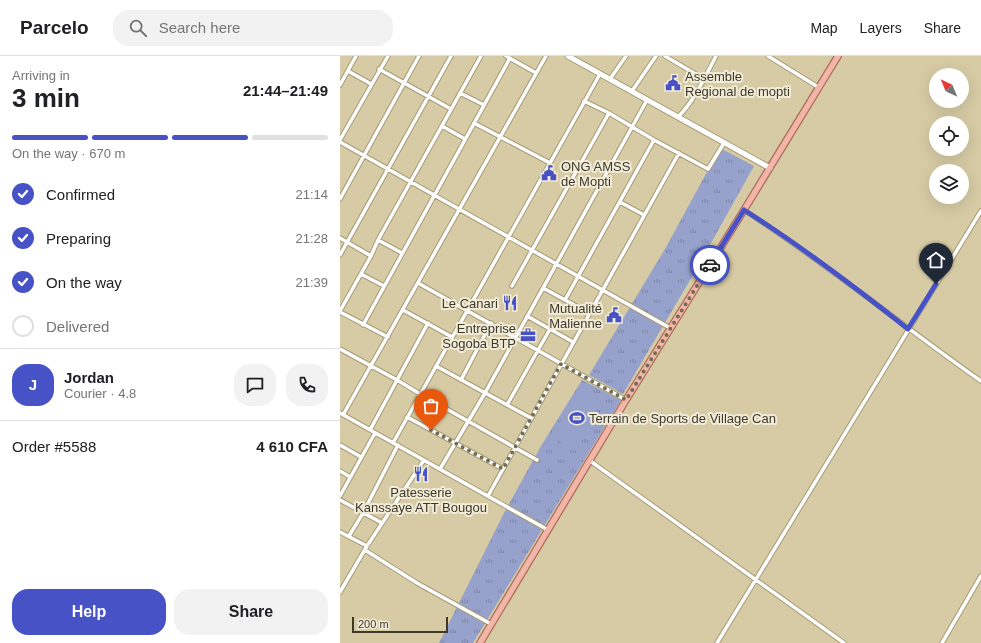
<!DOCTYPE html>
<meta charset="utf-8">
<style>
:root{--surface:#fff;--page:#f2f2f2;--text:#202124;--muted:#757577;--line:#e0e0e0;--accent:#4752c7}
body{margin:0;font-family:Arial,sans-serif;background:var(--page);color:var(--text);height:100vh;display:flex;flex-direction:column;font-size:15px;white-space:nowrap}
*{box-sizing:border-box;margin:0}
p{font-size:13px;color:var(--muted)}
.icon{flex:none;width:22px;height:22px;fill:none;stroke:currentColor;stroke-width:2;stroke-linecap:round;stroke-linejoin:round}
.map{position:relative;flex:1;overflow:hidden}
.drawer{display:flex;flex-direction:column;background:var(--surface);width:340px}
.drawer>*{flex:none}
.needle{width:26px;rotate:316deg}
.fabs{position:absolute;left:589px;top:12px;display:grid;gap:8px}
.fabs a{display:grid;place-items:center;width:40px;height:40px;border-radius:50%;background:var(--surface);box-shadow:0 4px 16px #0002;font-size:20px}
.scale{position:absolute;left:12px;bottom:10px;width:96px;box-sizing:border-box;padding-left:4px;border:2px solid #3e3a2a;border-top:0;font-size:11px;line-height:14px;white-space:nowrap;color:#3e3a2a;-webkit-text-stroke:3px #f1ebd8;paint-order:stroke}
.pin{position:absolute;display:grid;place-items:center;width:34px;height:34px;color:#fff;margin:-41px -17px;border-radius:50% 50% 50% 0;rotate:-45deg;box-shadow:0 0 4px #0007}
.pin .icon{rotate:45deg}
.courier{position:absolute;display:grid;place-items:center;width:40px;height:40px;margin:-20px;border:3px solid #4752c7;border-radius:50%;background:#fff;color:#222;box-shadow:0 1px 5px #0007}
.head em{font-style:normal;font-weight:700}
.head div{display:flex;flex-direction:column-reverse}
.head{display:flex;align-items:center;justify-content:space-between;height:68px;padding:0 12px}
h1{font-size:26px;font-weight:700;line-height:30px}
.bar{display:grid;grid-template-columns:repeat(4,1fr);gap:6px 4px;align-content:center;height:48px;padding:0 12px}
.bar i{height:5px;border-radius:3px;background:var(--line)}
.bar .on{background:var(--accent)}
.bar p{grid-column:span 4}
.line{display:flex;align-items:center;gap:10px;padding:0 12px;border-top:1px solid var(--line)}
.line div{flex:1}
.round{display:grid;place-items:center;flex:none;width:42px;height:42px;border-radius:16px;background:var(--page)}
ol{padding:0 12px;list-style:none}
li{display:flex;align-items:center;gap:12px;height:44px}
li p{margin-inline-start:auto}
li .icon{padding:4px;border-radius:50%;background:var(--accent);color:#fff;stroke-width:4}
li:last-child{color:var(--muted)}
li i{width:22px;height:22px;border:2px solid var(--line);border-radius:50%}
.primary-button{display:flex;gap:8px;margin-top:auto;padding:8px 12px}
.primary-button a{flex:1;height:46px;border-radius:16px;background:var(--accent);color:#fff;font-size:16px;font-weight:700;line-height:46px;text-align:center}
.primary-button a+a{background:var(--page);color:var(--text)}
header{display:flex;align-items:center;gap:24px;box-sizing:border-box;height:56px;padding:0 20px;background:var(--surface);border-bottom:1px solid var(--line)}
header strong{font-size:19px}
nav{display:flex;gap:22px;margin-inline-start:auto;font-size:14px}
.search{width:280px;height:36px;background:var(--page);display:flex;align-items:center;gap:10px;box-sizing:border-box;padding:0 14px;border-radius:16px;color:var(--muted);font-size:15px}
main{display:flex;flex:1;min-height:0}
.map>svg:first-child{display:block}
.grass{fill:url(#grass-tufts)}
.garden{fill:#97a2cc}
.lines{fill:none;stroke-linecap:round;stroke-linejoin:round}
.street-casing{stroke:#a69b75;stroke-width:5.5}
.secondary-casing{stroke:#a69b75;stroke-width:7}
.primary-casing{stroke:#ae6b57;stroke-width:8}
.street{stroke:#fff;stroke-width:3.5}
.secondary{stroke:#fff;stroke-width:5}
.primary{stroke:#f2b6a9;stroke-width:5.5}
.done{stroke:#736d55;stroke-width:4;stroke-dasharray:0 7.2}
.route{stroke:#4752c7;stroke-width:5}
.labels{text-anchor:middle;stroke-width:4;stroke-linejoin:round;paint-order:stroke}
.poi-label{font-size:13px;fill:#3e3a2a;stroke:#f1ebd8;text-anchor:start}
</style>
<header>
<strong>Parcelo</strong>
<div class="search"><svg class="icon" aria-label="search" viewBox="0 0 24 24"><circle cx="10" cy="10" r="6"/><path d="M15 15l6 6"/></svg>Search here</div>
<nav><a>Map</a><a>Layers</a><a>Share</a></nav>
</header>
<main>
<section class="drawer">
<div class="head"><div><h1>3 min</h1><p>Arriving in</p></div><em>21:44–21:49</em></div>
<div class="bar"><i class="on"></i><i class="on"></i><i class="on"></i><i></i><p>On the way · 670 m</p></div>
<ol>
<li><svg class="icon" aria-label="check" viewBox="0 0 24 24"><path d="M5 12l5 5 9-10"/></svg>Confirmed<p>21:14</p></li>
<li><svg class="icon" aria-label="check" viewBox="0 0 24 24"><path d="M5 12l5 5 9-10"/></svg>Preparing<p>21:28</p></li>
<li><svg class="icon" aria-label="check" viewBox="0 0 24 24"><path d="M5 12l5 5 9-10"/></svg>On the way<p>21:39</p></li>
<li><i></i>Delivered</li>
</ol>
<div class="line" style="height:72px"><b class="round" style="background:var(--accent);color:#fff">J</b><div><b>Jordan</b><p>Courier · 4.8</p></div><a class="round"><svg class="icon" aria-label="chat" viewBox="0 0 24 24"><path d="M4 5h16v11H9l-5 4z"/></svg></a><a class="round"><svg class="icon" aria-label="phone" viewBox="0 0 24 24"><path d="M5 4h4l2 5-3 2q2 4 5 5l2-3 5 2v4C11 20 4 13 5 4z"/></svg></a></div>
<div class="line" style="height:52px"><div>Order #5588</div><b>4 610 CFA</b></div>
<div class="primary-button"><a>Help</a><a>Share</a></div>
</section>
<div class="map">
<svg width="641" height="587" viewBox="0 0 641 587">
<defs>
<pattern id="grass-tufts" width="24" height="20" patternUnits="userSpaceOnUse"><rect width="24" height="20" fill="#97a2cc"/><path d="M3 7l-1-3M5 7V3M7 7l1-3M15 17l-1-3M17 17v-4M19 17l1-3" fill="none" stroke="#7d85a6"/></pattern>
</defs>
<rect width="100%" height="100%" fill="#d6cba4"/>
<path class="grass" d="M380,92L414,110L356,214L283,338L249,319L325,193Z
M242,324L281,344L133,587H99L164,457L201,390Z"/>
<path class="garden" d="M241,331L263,343L233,394L211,380Z"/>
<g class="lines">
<g class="street-casing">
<path id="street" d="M166,0L196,17
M325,0L364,23
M428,0L478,31
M39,13L111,53
M8,15L31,28
M270,23L286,0
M0,29L16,0
M292,35L316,0
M120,37L144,49
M244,45L269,57L314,84L368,113L384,87
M338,61C355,44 365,21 376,0
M134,67L210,107
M102,70L125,83
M0,84L48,0
M0,86L330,272
M0,143L79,0
M280,146L304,159
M404,154C486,207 561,269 641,325
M0,182L31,200
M38,184L62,197
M0,199L111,0
M21,218L44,230
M78,227L286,344
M172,230L269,57
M203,232L249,257
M225,244L314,84
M63,254L112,281
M0,255L31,200L38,184L141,0
M0,256L48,281
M187,260L233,286
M23,269L170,2
M0,293L57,324L80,338L197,404
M96,310L191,362
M121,324L151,267
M167,349L210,273
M0,357L208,474
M3,359L206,0
M67,361L163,413
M30,374L88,267
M53,387L260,18
M0,389L21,401
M249,404L504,587
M100,413L145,337L307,44
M0,415L10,421
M0,440L35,377
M148,440L339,97
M0,444L42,467
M0,476L27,490
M9,480L23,457L58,389
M25,494L77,527L151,568
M0,536L27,490L84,404
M377,587L641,155
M602,587L641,520"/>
</g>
<g class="secondary-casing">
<path id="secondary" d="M228,0L430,112"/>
</g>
<g class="primary-casing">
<path id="primary" d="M140,587L286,344L404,154L498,0"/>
</g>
<use href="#street" class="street"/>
<use href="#secondary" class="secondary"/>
<use href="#primary" class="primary"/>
</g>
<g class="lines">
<path class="done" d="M91,374L163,413L221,308L286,344L370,209"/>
<path class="route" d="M370,209L404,154C461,190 515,231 568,273L596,228"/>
</g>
<defs>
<g id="civic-bare" transform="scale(1.2)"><path d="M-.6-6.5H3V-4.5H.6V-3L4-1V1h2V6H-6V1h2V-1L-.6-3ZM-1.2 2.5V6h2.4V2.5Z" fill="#4752c7" stroke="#f1ebd8" stroke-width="2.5" paint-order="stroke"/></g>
<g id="restaurant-bare" transform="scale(1.2)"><path d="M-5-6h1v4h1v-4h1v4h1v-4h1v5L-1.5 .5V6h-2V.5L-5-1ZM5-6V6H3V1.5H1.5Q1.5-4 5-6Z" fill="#4752c7" stroke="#f1ebd8" stroke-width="2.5" paint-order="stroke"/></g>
<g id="office-bare" transform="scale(1.2)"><path d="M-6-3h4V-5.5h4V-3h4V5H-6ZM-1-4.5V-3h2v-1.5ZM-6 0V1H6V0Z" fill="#4752c7" stroke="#f1ebd8" stroke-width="2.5" paint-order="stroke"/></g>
<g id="stadium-bare" transform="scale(1.2)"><path d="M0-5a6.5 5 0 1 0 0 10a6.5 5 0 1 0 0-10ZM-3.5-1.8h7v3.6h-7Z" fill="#4752c7" stroke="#f1ebd8" stroke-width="2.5" paint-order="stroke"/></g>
</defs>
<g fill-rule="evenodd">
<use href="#civic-bare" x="333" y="27"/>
<use href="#civic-bare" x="209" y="117"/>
<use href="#restaurant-bare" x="170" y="247"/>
<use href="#civic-bare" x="274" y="259"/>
<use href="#office-bare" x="188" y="279"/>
<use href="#stadium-bare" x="237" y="362"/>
<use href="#restaurant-bare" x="81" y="418"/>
</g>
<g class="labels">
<g class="poi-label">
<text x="345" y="25">Assemble<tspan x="345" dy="15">Regional de mopti</tspan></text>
<text x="221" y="115">ONG AMSS<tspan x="221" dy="15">de Mopti</tspan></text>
<text x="158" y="252" text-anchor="end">Le Canari</text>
<text x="262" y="257" text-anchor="end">Mutualité<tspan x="262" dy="15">Malienne</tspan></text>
<text x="176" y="277" text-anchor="end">Entreprise<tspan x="176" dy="15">Sogoba BTP</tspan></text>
<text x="249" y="367">Terrain de Sports de Village Can</text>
<text x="81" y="441" text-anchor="middle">Patesserie<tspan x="81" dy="15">Kanssaye ATT Bougou</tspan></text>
</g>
</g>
</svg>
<div class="fabs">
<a><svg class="needle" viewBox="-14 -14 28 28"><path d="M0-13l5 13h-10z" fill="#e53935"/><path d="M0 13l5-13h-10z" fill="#757577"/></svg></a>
<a><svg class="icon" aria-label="locate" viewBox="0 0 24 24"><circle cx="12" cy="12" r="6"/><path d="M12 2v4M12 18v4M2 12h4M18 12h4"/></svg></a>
<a><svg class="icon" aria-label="layers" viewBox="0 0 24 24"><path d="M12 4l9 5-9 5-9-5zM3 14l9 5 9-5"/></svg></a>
</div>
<div class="scale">200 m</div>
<div class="pin" style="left:91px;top:374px;background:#ea580c"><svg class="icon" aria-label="bag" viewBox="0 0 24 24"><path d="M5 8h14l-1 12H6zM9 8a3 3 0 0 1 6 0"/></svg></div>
<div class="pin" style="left:596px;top:228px;background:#1f2937"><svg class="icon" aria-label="home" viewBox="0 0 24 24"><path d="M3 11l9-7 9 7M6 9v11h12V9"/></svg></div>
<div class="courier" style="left:370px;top:209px"><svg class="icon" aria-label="car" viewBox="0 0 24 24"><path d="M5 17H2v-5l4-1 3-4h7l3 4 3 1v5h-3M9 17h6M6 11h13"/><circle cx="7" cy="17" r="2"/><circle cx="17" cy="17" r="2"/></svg></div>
</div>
</main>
